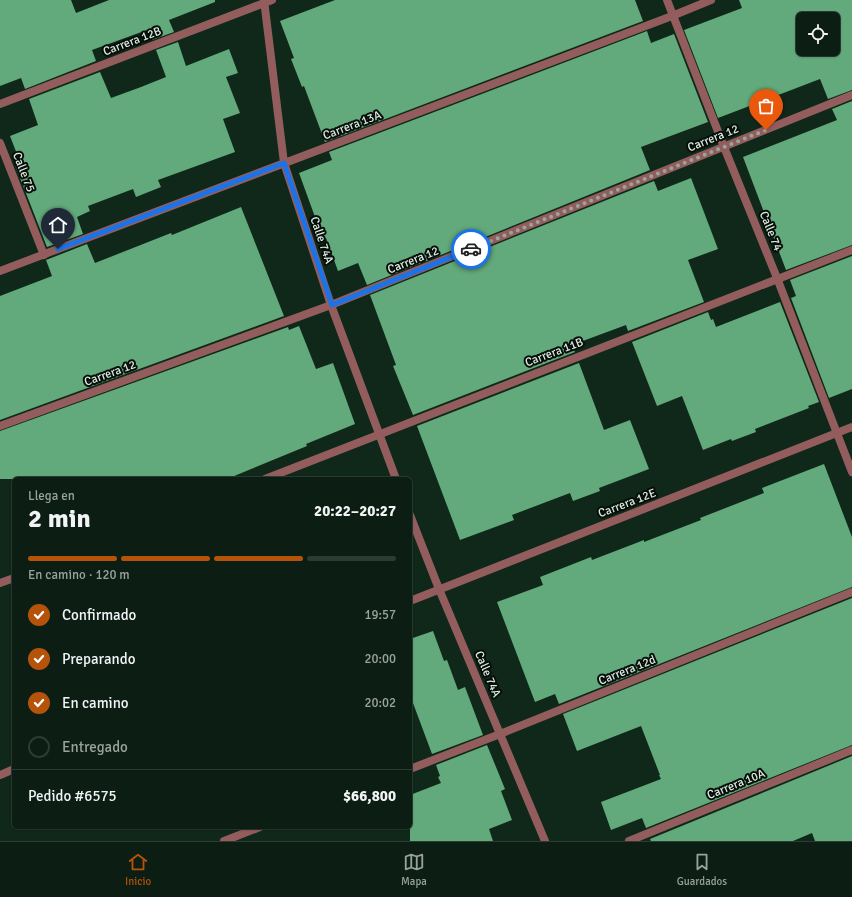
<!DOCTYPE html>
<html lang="es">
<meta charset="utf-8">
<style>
:root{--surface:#0c1e13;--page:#1a2b21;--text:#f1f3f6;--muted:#9aa2a0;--line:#2c3c33;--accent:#b45309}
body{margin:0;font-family:Signika,sans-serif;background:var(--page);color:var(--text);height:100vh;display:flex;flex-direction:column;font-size:15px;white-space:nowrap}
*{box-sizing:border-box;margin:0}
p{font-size:13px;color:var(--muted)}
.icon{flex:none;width:22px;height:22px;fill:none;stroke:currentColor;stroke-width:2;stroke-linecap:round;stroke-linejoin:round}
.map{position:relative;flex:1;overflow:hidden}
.sheet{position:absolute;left:12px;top:477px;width:400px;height:352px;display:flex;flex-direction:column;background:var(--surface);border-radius:6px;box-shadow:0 1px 3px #0004,0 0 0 1px var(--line)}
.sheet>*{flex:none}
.controls{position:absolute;left:796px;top:12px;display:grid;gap:8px}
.controls a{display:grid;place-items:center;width:44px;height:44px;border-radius:6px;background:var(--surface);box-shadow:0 1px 3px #0004,0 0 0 1px var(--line);font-size:20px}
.pin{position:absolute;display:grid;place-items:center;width:34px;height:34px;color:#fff;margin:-41px -17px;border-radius:50% 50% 50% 0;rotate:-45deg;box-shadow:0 0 4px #0007}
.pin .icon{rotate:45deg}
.courier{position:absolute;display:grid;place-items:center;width:40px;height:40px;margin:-20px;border:3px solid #1a73e8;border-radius:50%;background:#fff;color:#222;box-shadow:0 1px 5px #0007}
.overview em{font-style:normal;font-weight:800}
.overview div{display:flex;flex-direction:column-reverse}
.overview{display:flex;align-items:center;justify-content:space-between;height:68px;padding:0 16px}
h1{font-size:26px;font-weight:800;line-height:30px}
.bar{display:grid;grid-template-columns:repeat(4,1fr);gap:6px 4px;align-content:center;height:48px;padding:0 16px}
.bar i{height:5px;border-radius:3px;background:var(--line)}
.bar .current{background:var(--accent)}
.bar p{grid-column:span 4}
.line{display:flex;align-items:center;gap:10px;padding:0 16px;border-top:1px solid var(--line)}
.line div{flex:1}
ol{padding:0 16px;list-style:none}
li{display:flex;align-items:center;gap:12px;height:44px}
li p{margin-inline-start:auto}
li .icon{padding:4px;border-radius:50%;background:var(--accent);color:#fff;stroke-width:4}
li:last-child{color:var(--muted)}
li i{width:22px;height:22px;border:2px solid var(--line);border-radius:50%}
.tabs{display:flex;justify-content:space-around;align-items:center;height:56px;border-top:1px solid var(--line);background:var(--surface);font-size:11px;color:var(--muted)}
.tabs a{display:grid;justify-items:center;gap:2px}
.tabs .current{color:var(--accent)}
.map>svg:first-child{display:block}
.building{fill:#62a97b;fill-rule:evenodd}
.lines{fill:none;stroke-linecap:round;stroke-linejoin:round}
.lane{stroke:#935d5e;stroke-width:8}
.street{stroke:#935d5e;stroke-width:8}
.done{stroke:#95a79b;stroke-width:4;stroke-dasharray:0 7.2}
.route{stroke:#1a73e8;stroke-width:5}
.labels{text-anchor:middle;stroke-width:4;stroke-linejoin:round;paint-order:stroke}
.street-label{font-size:12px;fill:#ddebe1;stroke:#050e08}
</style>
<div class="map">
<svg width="852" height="841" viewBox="0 0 852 841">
<rect width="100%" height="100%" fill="#102819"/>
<path class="building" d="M0,0H71L76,13L109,0H215V2L169,20L174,32L152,40L147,30L92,50L96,61L25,89L21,78L0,86Z
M335,0H635L643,21L325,142L304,86L302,87L291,59L294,58L280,21Z
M739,0H852V90L828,99L820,79L718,118L684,30L742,8ZM803,19H833V49H803Z
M647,31L651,43L674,34L708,122L641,147L650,170L367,285L358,263L338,271L326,238L323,239L299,173L332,160L329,152Z
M178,42L186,66L229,49L238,73L226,77L240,113L223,119L235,152L158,180L161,187L136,197L133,189L88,206L90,211L77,217L83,234L47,247L15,165L20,162L10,136L38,125L29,99L100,72L111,98L141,87L166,77L156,50Z
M852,101V245L786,270L743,157L837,120L832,109Z
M691,178L718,249L688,260L704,302L628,331L626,325L572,345L575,352L413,415L393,366L396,365L370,295L654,181L658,191Z
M241,207L284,316L0,420V296L52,276L46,260L87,244L95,263L171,233L172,235Z
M852,256V389L829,398L791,298L796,296L790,280Z
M780,302L819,402L808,406L809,408L755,429L756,432L732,441L731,439L703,450L682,396L657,406L632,342L708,312L711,320L713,319L716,327Z
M299,326L316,369L333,363L355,424L306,444L307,446L227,479H0V431L288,327L289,330Z
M579,363L604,430L630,420L649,469L599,488L600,491L573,501L570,493L512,515L514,520L460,540L417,426Z
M824,464L852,537V587L559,704L555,694L535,702L497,602L543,585L540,577L591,557L592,560L644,540V542L701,520L700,518L764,493L762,488Z
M852,598V745L646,828L642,818L611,830L601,802L661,779L659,775H660L641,726L577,751L563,714Z
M433,631L444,661L447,660L458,690L465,687L483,735L432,754L410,695V639Z
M487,745L505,789L501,791L512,820L489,829L493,841H410V795L441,783L438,777L440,776L436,765Z
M852,756V841H815L812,833L793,841H651L650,839Z"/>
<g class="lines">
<path class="lane" d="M667,0L724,147L777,278L852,472"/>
<path class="street" d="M264,0L284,163L331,305L396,479
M0,104L272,0
M0,143L44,255
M0,271L672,16L711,0
M0,426L331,305L852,95
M265,479L852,250
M410,515L439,589L545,841
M0,583L14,578
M410,601L852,427
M410,769L500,734L852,592
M0,775L14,769
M224,841L260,827
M629,841L852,750"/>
</g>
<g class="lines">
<path class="done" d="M471,249L766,130"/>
<path class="route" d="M58,249L284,163L332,305L471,249"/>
</g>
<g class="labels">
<g class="street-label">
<text transform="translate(132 41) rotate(-21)" y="4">Carrera 12B</text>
<text transform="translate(352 125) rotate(-21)" y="4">Carrera 13A</text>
<text transform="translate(713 138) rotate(-22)" y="4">Carrera 12</text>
<text transform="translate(24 172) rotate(69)" y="4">Calle 75</text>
<text transform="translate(771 231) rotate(68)" y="4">Calle 74</text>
<text transform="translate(322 240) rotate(71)" y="4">Calle 74A</text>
<text transform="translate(413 260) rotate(-22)" y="4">Carrera 12</text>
<text transform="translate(554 352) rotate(-21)" y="4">Carrera 11B</text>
<text transform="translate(110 373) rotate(-20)" y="4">Carrera 12</text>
<text transform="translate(627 503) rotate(-21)" y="4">Carrera 12E</text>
<text transform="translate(627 670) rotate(-22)" y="4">Carrera 12d</text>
<text transform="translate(488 674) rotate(67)" y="4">Calle 74A</text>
<text transform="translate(736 784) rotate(-22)" y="4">Carrera 10A</text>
</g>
</g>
</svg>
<div class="controls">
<a><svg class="icon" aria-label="locate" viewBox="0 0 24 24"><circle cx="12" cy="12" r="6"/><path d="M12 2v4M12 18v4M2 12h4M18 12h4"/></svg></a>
</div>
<div class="pin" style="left:766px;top:130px;background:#ea580c"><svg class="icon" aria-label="bag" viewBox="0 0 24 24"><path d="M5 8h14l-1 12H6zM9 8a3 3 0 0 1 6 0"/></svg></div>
<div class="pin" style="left:58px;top:249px;background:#1f2937"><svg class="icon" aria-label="home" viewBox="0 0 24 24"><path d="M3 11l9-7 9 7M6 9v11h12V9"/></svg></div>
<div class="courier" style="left:471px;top:249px"><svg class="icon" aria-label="car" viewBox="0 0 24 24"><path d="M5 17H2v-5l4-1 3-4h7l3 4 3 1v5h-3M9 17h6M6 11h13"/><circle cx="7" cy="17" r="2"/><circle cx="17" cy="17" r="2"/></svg></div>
<section class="sheet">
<div class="overview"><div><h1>2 min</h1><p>Llega en</p></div><em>20:22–20:27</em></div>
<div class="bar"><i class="current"></i><i class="current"></i><i class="current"></i><i></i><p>En camino · 120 m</p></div>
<ol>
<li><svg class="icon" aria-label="check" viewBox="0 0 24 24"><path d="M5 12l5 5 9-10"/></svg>Confirmado<p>19:57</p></li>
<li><svg class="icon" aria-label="check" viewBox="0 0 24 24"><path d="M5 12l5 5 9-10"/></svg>Preparando<p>20:00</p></li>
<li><svg class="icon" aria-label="check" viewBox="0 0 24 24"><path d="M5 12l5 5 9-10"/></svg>En camino<p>20:02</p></li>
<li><i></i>Entregado</li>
</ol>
<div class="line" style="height:52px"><div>Pedido #6575</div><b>$66,800</b></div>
</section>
</div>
<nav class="tabs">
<a class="current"><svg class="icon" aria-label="home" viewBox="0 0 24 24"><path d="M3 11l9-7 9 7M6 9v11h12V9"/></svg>Inicio</a>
<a><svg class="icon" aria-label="map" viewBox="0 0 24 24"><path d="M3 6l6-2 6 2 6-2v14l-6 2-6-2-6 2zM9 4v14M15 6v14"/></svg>Mapa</a>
<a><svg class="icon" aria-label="saved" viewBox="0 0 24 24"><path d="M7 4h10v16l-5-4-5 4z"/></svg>Guardados</a>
</nav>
